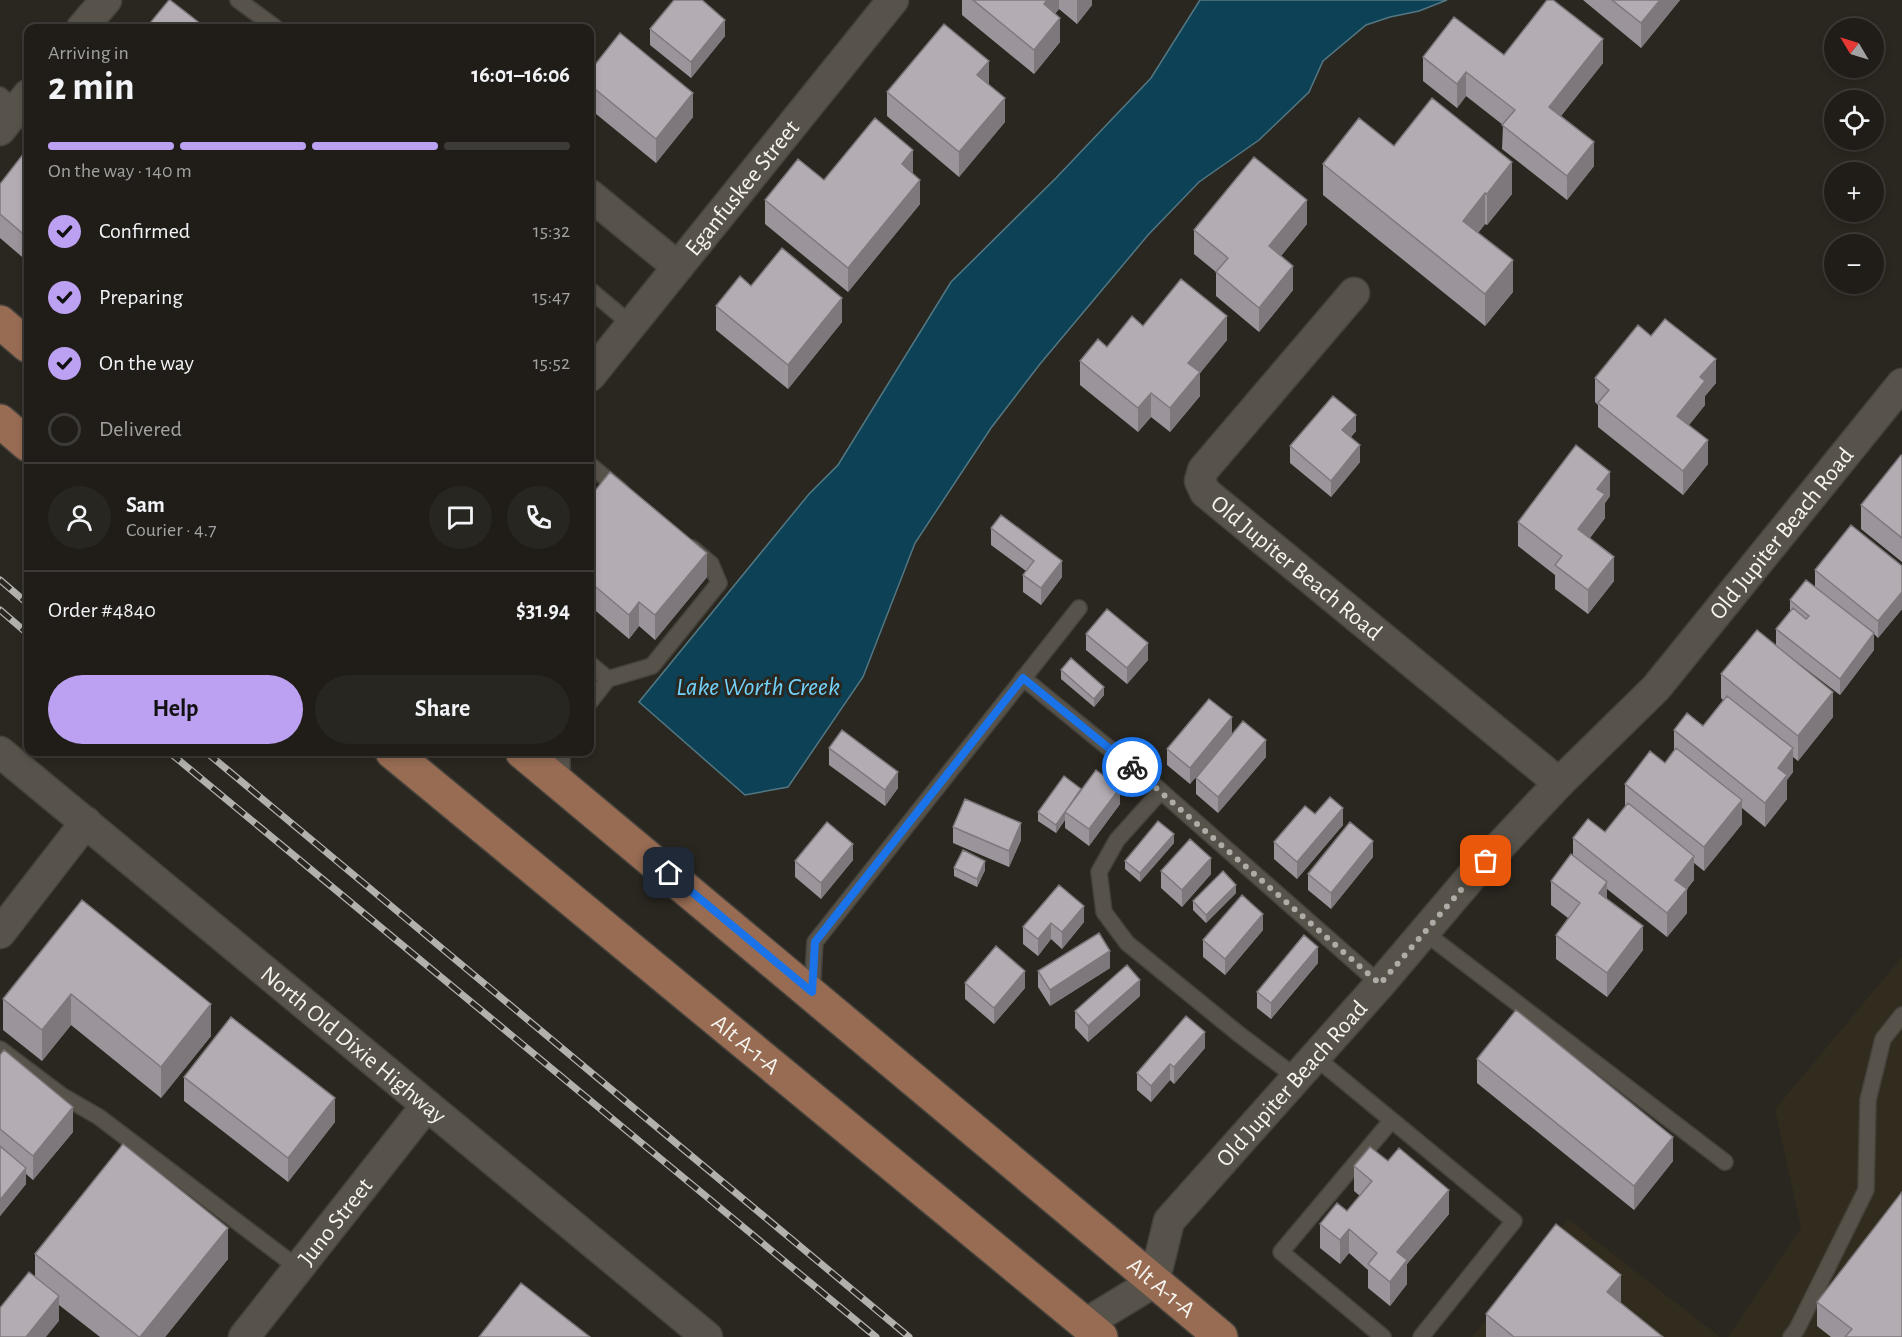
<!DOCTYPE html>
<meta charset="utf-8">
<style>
:root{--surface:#201d18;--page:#282621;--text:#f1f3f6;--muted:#a2a2a2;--line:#3d3b37;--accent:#bca0f2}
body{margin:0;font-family:"Alegreya Sans",sans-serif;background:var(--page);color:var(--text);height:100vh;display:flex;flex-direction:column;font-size:22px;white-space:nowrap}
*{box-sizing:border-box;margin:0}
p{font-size:20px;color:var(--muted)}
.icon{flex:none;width:33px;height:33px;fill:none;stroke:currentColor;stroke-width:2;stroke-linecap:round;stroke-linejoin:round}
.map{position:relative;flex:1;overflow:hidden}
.drawer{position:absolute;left:24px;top:24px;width:570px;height:732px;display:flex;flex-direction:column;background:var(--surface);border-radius:12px;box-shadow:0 3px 9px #0003,0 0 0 2px var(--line)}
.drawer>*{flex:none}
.needle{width:39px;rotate:308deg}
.tools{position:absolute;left:1824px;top:18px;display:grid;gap:12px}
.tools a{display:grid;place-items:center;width:60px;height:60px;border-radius:50%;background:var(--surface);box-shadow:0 3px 9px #0003,0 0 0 2px var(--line);font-size:30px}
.pin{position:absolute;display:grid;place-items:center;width:51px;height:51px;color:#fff;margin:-26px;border-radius:12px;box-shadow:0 3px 9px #0006}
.courier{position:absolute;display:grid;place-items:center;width:60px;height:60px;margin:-30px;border:4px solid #1a73e8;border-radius:50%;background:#fff;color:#222;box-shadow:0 2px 8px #0007}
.overview em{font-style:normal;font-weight:700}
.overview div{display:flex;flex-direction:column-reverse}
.overview{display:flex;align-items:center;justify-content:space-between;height:102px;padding:0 24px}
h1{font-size:39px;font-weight:700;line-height:45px}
.bar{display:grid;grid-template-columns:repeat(4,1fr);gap:9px 6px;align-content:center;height:72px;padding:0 24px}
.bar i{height:8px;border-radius:4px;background:var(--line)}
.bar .current{background:var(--accent)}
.bar p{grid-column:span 4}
.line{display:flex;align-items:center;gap:15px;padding:0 24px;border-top:2px solid var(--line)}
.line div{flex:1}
.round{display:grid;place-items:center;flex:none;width:63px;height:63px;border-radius:32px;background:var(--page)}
ol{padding:0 24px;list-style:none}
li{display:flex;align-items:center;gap:18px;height:66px}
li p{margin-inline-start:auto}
li .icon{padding:6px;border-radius:50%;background:var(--accent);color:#111;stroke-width:4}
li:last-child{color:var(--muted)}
li i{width:33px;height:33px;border:3px solid var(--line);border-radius:50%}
.button{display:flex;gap:12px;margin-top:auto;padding:12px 24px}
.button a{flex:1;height:69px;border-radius:36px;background:var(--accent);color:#111;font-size:24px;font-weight:700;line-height:69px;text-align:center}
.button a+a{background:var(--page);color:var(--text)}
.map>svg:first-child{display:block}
.built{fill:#322c1f}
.water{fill:#0d4155;stroke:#537783;stroke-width:1.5}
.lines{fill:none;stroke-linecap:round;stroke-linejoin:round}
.service-casing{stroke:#45423c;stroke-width:18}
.minor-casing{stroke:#45423c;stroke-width:33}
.primary-casing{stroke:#45423c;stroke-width:36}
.service{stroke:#57534b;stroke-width:15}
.minor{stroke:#57534b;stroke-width:30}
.primary{stroke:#976c53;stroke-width:33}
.rail-casing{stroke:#b3b1ab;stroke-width:7}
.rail{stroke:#2a2720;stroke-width:4.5;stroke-dasharray:14;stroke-linecap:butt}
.wall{fill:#9b949a}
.shaded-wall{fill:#7e787d}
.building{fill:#b4acb3;stroke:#7e787d;stroke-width:1.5}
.done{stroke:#afaca7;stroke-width:6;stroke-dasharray:0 10.8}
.route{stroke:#1a73e8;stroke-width:8}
.labels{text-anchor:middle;stroke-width:6;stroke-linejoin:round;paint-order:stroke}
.street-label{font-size:24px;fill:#f6f4ef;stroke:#2a2720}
.water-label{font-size:26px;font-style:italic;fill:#72d2fb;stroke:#2a2720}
</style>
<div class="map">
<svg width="1902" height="1337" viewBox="0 0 1902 1337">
<rect width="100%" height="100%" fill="#2a2720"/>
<path class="built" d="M1902,957V1337H1728L1801,1228L1775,1109Z
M1568,1219L1720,1337H1472Z"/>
<path class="water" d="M1200,0H1447L1419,11L1390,17L1366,25L1323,61L1309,92L1259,140L1199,182L1148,235L1040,364L991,428L915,543L863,677L788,787L745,795L639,702L809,494L838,465L951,282L1056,178L1151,78Z"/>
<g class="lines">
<g class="service-casing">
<path id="service" d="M238,0L276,28
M0,95L17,109
M590,290L632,325
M590,465L620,490
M590,664L608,679L590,702
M1023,678L1154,785L1380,984
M608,679L652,666L719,583L711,564L692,548
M562,784V752
M1161,791L1117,840L1099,872L1104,912L1127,943L1240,1035L1297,1078
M1424,932L1725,1162
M812,992L815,942L1079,608
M0,1049L61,1095L99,1117L298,1268
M1315,1057L1514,1221L1421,1337
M1383,1337L1281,1252L1391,1121
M1791,1337L1797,1329L1866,1190L1868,1100L1883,1039L1902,1015"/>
</g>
<g class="minor-casing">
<g id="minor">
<path d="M82,28L106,0"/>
<path d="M0,130L28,95"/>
<path d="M590,195L678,267"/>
<path id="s1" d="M1354,293L1203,470L1200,481L1205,492L1559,783"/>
<path id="s2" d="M590,376L893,0"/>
<path id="s3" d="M0,752L707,1337"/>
<path d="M0,933L86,822"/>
<path id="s4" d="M1085,1324L1154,1282L1169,1221L1380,984L1471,877L1559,783L1656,688L1902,384"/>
<path id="s5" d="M244,1337L427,1105"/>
</g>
</g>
<g class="primary-casing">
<g id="primary">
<path d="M0,322L28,346"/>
<path d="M0,421L28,445"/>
<path id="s6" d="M392,752L1101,1337"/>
<path id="s7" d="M522,752L1221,1337"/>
</g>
</g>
<use href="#service" class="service"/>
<use href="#minor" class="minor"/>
<use href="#primary" class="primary"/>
<g class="rail-casing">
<path id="rail" d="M0,580L28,604
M0,610L28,634
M169,752L876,1337
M206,752L909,1337"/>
</g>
<use href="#rail" class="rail"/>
</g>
<path class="wall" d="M962,0H1092V5L1077,24L1059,9L1055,14L1060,42L1034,74L962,15Z
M1583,0H1680L1641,48Z
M650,29L725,36L691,78L650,45Z
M1504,55L1603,63L1561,116L1594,166L1567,200L1502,149L1503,125L1466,96L1457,108L1423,81V57Z
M590,71L693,117L656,163L590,109Z
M989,85L1005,122L959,177L887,116V92Z
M1394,146L1512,194L1487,225L1485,224L1478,233L1513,292L1485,326L1323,195V164Z
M28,148V262L0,238V184Z
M913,174L920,204L848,292L765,224V200L824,180Z
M1307,224L1281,256L1293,290L1259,332L1216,296V272L1194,254V230Z
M751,286L842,322L788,389L716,330V306Z
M1143,326L1227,340L1200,373V396L1170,432L1151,417L1138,432L1080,385V361L1107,347Z
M1651,336L1716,383L1705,396V405L1689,425L1708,464L1683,495L1598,427V405L1595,402V378Z
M1356,431L1351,437L1360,462L1331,497L1290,463V446Z
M1902,456V562L1861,529V505Z
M1610,496L1605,503V518L1590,538L1614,581L1588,614L1555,589V575L1518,546V522Z
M590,497L707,577L655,640L639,626L629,639L590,606Z
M991,528L1062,577L1041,605L1023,592V575L1026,571L991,545Z
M1902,566V609L1878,638L1874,634V650L1840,695L1776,646V629L1790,612V600L1815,586V570Z
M1086,634L1148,660L1127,684L1086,650Z
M1061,670L1104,695L1094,707L1061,679Z
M1721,674L1833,717L1798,761L1793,757V772L1787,780V799L1765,827L1742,808V824L1704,871L1694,863V880L1687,889V913L1667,937L1607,889V899L1643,950L1607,997L1556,959V935L1568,918L1551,905V881L1573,856V838L1605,832L1625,807V784L1665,763L1674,752V730L1703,726L1723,700L1721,698Z
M1232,734L1190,784L1167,765V749Z
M829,748L898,788L885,806L829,765Z
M1266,757L1218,813L1196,794V778Z
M1081,789L1120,804L1089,846L1065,828V820L1056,833L1038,821V812Z
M1315,814L1343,825L1297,879L1274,859V842Z
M953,827L1021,840L1009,867L953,843Z
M1174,843L1140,882L1125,869V861Z
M1373,857L1331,909L1308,890V874Z
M853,860L821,899L795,877V861Z
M954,868L985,870L977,887L954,876Z
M1161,871L1211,874L1182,907L1161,888Z
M1059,885L1084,922L1062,949L1051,939L1038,956L1023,944V927Z
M1236,893L1206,923L1193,910V901Z
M82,900L211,1036L161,1098L71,1025L42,1061L3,1030V999Z
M1263,930L1225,975L1203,957V940Z
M1318,963L1271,1019L1257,1008V992Z
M1110,968L1050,1006L1038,987V971Z
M965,983L1025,988L994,1024L965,999Z
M1140,996L1088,1042L1075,1028V1011Z
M1205,1048L1174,1084L1170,1080L1151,1102L1137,1090V1073Z
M0,1055L73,1132L33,1180L26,1174V1184L0,1216Z
M1477,1059L1673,1161L1634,1210L1477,1083Z
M184,1077L335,1122L288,1182L184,1101Z
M1354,1166L1449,1214L1407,1264V1284L1390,1306L1368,1288V1270L1349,1253L1340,1264L1320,1248V1224L1347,1211L1360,1196L1354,1191Z
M35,1254L228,1259L165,1337H100L59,1305V1321L35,1277Z
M1817,1302L1902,1337H1831L1817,1326Z
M1486,1314L1663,1337H1486Z"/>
<path class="shaded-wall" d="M1047,0H1059V9L1044,28V4Z
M1077,0H1092V5L1077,24Z
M1660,0H1680L1641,48V23Z
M1060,18V42L1034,74V50Z
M725,20V36L691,78V62Z
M1603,39V63L1549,131V107Z
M989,61V85L977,75Z
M1466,72V96L1457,108V84Z
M693,93V117L656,163V139Z
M1005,98V122L959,177V152Z
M1594,142V166L1567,200V176Z
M913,150V174L902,164Z
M1512,162V194L1487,225V194Z
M920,180V204L848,292V268Z
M1485,193V224L1463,252V221Z
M1307,200V224L1269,270V246Z
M1513,260V292L1485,326V294Z
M1293,266V290L1259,332V308Z
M842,298V322L788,389V365Z
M1227,316V340L1200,373V396L1170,432V408L1188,363Z
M1716,359V383L1705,396V405L1677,440V416L1700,377Z
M1151,393V417L1138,432V408Z
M1356,415V431L1342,447V430Z
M1708,440V464L1683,495V471Z
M1360,445V462L1331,497V481Z
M1610,472V496L1605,503V518L1578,553V529L1597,489Z
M707,553V577L655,640V615Z
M1614,557V581L1588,614V590Z
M1062,561V577L1041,605V588Z
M1902,592V609L1878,638V621Z
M639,602V626L629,639V615Z
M1874,633V650L1840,695V679Z
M1148,643V660L1127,684V668Z
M1104,687V695L1094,707V699Z
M1833,692V717L1798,761V736Z
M1232,717V734L1190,784V768Z
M1266,740V757L1218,813V797Z
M1793,748V772L1787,780V799L1765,827V803L1778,768Z
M898,772V788L885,806V790Z
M1120,788V804L1089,846V829Z
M1742,800V824L1704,871V847Z
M1343,808V825L1297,879V862Z
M1065,812V820L1056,833V825Z
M1021,823V840L1009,867V851Z
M1174,834V843L1140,882V873Z
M1373,841V857L1331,909V893Z
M853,844V860L821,899V883Z
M1694,856V880L1675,904V880Z
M1211,858V874L1182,907V890Z
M985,861V870L977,887V879Z
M1607,882V906L1599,893Z
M1236,885V893L1206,923V915Z
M1687,889V913L1667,937V913Z
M1084,906V922L1062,949V932Z
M1263,914V930L1225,975V959Z
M1051,923V939L1038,956V939Z
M1643,926V950L1607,997V973Z
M1318,947V963L1271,1019V1003Z
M1110,951V968L1050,1006V990Z
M1025,971V988L994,1024V1008Z
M1140,980V996L1088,1042V1026Z
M71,994V1025L42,1061V1030Z
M211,1004V1036L161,1098V1067Z
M1205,1032V1048L1174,1084V1067Z
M1170,1064V1080L1151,1102V1086Z
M335,1098V1122L288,1182V1158Z
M73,1107V1132L33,1180V1156Z
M1673,1137V1161L1634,1210V1186Z
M26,1168V1184L0,1216V1200Z
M1449,1190V1214L1407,1264V1284L1390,1306V1282L1397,1252Z
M228,1228V1259L165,1337H140Z
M1349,1229V1253L1340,1264V1240Z
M1621,1275V1306L1607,1292Z
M59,1296V1321L46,1337H26Z"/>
<path class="building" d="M169,0H170L206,28H146Z
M674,0H702L725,20L691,62L650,29Z
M973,0H1047L1044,4L1060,18L1034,50Z
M1547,0H1553L1603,39L1549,107L1594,142L1567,176L1502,125L1515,110L1466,72L1457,84L1423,57L1454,17L1504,55Z
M1612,0H1660L1641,23Z
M944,24L989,61L977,75L1005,98L959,152L887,92Z
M620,33L693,93L656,139L590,85V71Z
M1432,98L1512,162L1487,194L1485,193L1463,221L1513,260L1485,294L1323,164L1359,118L1394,146Z
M875,118L913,150L902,164L920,180L848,268L765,200L798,159L824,180Z
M28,148V238L0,214V184Z
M1254,157L1307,200L1269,246L1293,266L1259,308L1216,272L1228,258L1194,230Z
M782,248L842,298L788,365L716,306L740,276L751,286Z
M1181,279L1227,316L1188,363L1200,372L1170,408L1151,393L1138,408L1080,361L1098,339L1107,347L1132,316L1143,326Z
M1665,319L1716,359L1700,377L1705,381L1677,416L1708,440L1683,471L1598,403L1609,390L1595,378L1638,325L1651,336Z
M1333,396L1356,415L1342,430L1360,445L1331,481L1290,446Z
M1576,445L1610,472L1597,489L1605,494L1578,529L1614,557L1588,590L1555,565L1562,556L1518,522Z
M1901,455L1902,456V538L1861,505Z
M610,472L707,553L655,615L639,602L629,615L590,582V497Z
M1001,515L1062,561L1041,588L1023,575L1034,561L991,528Z
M1851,525L1902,566V592L1878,621L1815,570Z
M1806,580L1874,633L1840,679L1776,629L1793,608L1806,619L1809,616L1790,600Z
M1107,609L1148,643L1127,668L1086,634Z
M1757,630L1833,692L1798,736L1721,674Z
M1071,658L1104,687L1094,699L1061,670Z
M1727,696L1793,748L1778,768L1787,775L1765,803L1674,730L1687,713L1703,726Z
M1209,699L1232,717L1190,768L1167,749Z
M1243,721L1266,740L1218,797L1196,778Z
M842,730L898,772L885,790L829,748Z
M1676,748L1742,800L1704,847L1625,784L1650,751L1665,763Z
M1096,770L1120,788L1089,829L1065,812Z
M1064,776L1081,789L1056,825L1038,812Z
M1330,797L1343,808L1297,862L1274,842L1305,806L1315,814Z
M965,799L1021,823L1009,851L953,827Z
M1628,803L1694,856L1675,880L1687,889L1667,913L1573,838L1588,819L1605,832Z
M1158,821L1174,834L1140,873L1125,861Z
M827,822L853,844L821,883L795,861Z
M1350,822L1373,841L1331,893L1308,874Z
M1190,839L1211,858L1182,890L1161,871Z
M963,850L985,861L977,879L954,868Z
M1571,854L1607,882L1599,893L1643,926L1607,973L1556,935L1580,903L1551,881Z
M1223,871L1236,885L1206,915L1193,901Z
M1059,885L1084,906L1062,932L1051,923L1038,939L1023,927Z
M1242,895L1263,914L1225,959L1203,940Z
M82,900L211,1004L161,1067L71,994L42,1030L3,999Z
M1099,933L1110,951L1050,990L1038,971Z
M1304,935L1318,947L1271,1003L1257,992Z
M996,946L1025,971L994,1008L965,983Z
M1127,965L1140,980L1088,1026L1075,1011Z
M1516,1010L1673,1137L1634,1186L1477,1059Z
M1186,1016L1205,1032L1174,1067L1170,1064L1151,1086L1137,1073Z
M231,1017L335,1098L288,1158L184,1077Z
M4,1050L73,1107L33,1156L0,1129V1055Z
M123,1144L228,1228L140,1337H139L35,1254Z
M0,1146L26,1168L0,1200Z
M1370,1147L1388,1161L1399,1148L1449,1190L1397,1252L1407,1260L1390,1282L1368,1264L1377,1253L1349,1229L1340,1240L1320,1224L1337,1203L1347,1211L1372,1181L1354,1166Z
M1902,1192V1337H1845L1852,1329L1817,1302Z
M1556,1224L1621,1275L1607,1292L1663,1337H1514L1486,1314Z
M29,1272L59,1296L26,1337H0V1308Z
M521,1283L590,1337H479Z"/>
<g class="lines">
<path class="done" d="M1132,767L1380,984L1486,861"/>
<path class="route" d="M669,873L812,992L815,942L1023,678L1132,767"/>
</g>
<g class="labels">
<g class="street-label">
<text dy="8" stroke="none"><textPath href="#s2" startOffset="242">Eganfuskee Street</textPath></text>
<text dy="8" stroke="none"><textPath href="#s4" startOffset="1065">Old Jupiter Beach Road</textPath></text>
<text dy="8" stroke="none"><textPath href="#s1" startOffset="375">Old Jupiter Beach Road</textPath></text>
<text dy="8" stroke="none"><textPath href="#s3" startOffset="459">North Old Dixie Highway</textPath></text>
<text dy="8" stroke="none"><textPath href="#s6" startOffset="459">Alt A-1-A</textPath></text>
<text dy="8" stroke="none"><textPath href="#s4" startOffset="328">Old Jupiter Beach Road</textPath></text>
<text dy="8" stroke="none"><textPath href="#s5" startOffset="147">Juno Street</textPath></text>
<text dy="8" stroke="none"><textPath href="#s7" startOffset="834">Alt A-1-A</textPath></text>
</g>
<g class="water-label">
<text x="758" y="695">Lake Worth Creek</text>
</g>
</g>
</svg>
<div class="tools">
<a><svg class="needle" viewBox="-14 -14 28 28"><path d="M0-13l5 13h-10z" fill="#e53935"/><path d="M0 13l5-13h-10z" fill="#a2a2a2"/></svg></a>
<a><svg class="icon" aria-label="locate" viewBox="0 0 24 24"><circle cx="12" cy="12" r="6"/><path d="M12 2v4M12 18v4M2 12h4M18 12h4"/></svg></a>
<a>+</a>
<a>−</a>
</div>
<div class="pin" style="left:1486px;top:861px;background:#ea580c"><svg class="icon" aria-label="bag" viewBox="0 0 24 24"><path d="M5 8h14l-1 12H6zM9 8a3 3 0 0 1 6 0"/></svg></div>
<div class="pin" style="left:669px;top:873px;background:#1f2937"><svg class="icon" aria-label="home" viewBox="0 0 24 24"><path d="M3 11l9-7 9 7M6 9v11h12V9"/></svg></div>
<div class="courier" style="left:1132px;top:767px"><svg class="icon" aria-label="bike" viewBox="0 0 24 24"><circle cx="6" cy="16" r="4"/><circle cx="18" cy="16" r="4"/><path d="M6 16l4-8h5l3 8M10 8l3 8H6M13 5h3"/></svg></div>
<section class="drawer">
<div class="overview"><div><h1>2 min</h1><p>Arriving in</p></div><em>16:01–16:06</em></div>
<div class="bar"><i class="current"></i><i class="current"></i><i class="current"></i><i></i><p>On the way · 140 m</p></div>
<ol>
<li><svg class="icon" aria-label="check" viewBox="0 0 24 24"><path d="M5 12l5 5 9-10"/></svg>Confirmed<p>15:32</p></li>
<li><svg class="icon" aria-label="check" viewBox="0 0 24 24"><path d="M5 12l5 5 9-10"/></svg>Preparing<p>15:47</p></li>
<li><svg class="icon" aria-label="check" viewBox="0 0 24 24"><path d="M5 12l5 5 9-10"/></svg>On the way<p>15:52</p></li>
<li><i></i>Delivered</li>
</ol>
<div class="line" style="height:108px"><a class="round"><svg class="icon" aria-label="person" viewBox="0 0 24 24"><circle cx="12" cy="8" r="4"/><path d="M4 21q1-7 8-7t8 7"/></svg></a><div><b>Sam</b><p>Courier · 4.7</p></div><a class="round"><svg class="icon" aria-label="chat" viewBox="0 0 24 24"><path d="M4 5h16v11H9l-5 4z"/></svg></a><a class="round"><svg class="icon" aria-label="phone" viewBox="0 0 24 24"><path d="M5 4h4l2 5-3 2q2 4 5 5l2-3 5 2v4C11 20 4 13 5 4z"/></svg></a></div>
<div class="line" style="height:78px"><div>Order #4840</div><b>$31.94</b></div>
<div class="button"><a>Help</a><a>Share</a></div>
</section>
</div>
